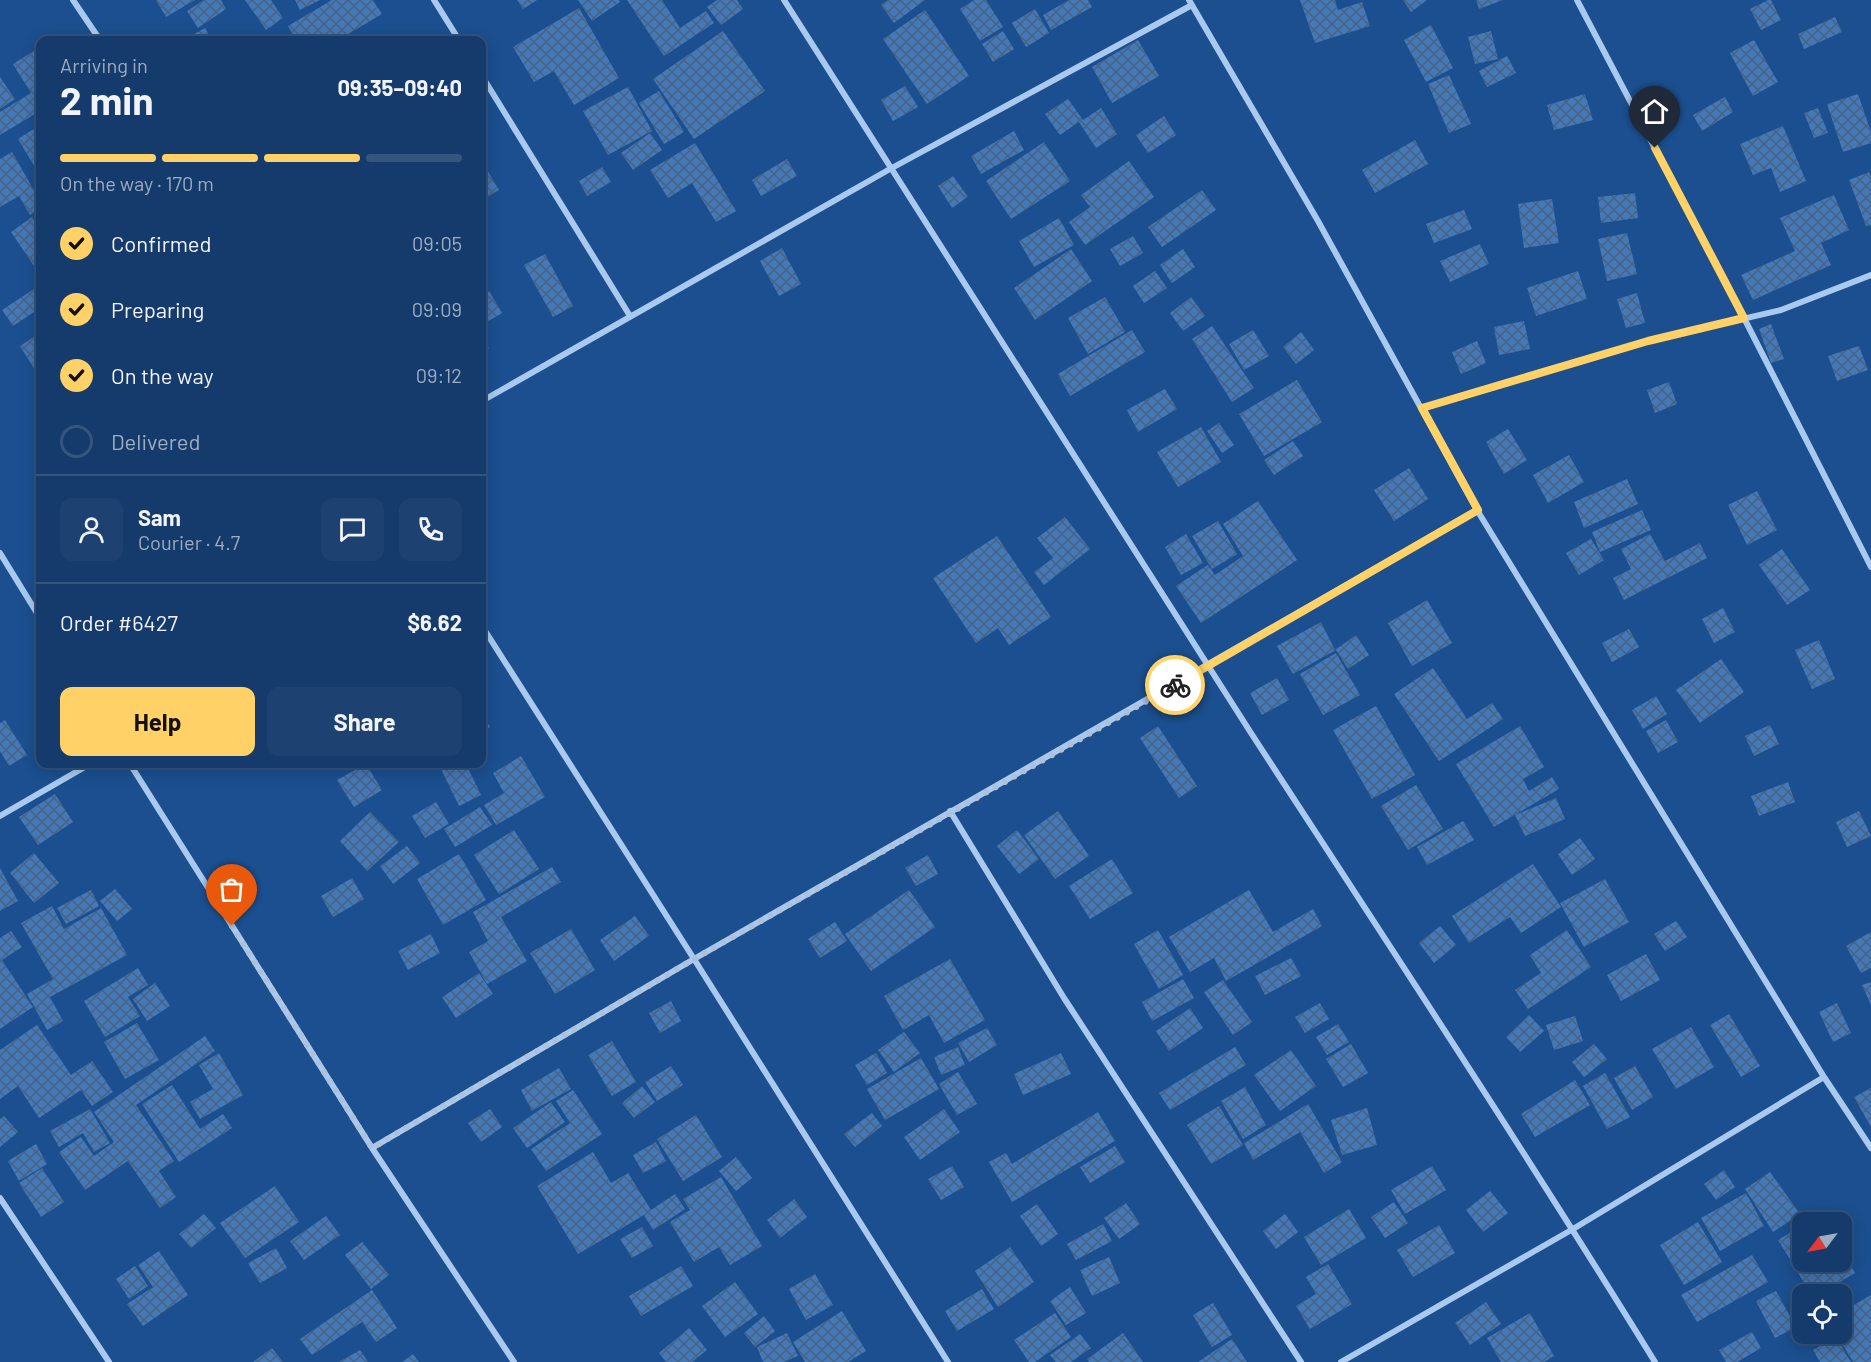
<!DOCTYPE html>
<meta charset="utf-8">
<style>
:root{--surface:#143b6b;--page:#1d4271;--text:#f1f3f6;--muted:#9dadc1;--line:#33557e;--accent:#ffd166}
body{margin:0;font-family:Barlow,sans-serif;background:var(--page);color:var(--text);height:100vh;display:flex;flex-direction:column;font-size:22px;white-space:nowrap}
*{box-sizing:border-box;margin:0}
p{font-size:20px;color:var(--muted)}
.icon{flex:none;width:33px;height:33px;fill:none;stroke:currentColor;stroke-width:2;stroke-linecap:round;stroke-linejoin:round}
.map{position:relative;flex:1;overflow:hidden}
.sheet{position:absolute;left:36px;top:36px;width:450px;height:732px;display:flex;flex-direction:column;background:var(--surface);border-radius:12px;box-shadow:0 3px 15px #0003,0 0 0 2px var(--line)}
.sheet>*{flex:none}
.needle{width:39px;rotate:238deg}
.controls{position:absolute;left:1792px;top:1212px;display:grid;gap:12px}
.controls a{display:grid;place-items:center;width:60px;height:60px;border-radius:12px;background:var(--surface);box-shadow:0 3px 15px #0003,0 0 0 2px var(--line);font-size:30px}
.pin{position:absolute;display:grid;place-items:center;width:51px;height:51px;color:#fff;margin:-62px -26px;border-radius:50% 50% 50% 0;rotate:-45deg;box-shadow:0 0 6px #0007}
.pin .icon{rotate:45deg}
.courier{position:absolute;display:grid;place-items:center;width:60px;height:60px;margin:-30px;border:4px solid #ffd166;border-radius:50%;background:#fff;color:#222;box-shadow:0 2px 8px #0007}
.headline em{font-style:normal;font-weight:700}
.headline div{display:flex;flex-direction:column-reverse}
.headline{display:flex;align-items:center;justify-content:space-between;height:102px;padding:0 24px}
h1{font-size:39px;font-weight:700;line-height:45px}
.bar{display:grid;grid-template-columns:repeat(4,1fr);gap:9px 6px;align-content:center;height:72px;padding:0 24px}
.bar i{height:8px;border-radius:4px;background:var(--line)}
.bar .current{background:var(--accent)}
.bar p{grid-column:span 4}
.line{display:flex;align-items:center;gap:15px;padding:0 24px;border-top:2px solid var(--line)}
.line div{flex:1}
.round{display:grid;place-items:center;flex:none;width:63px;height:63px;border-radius:12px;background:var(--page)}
ol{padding:0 24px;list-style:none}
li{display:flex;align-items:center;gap:18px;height:66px}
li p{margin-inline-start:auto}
li .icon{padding:6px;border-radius:50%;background:var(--accent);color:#111;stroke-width:4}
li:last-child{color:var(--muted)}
li i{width:33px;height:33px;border:3px solid var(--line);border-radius:50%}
.action{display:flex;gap:12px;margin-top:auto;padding:12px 24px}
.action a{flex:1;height:69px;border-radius:12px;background:var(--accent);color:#111;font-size:24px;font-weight:700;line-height:69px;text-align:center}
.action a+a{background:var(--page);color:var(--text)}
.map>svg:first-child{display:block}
.building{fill:url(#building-cross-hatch)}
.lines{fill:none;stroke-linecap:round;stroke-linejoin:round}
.street{stroke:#a9c9ee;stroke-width:6}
.done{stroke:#afc1d8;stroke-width:6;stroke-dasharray:0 10.8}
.route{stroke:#ffd166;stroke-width:8}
</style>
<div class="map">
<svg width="1871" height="1362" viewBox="0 0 1871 1362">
<defs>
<pattern id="building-cross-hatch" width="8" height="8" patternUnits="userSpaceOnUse" patternTransform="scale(1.5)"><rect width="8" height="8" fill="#4478b7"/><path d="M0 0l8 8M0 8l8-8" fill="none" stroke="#486282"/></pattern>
</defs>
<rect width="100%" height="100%" fill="#1b4f8f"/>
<path class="building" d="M156,0H195L166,17Z
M204,0H221L226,9L198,28L187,11Z
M245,0H271L283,18L266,30Z
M295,0H320L300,10Z
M332,0H373L382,14L338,40H296L288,26Z
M517,0H537L523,9Z
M578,0H619L620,2L592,21Z
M627,0H662L680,28L706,11L714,23L664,56Z
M717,0H737L743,9L721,25L707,7Z
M888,0H925L894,23L881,5Z
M974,0H986L1003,27L980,41L960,9Z
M1069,0H1088L1092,7L1051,30L1043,15Z
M1300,0H1335L1338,10L1362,2L1370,26L1315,43Z
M1403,0H1427L1411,12Z
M1476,0H1503L1479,9Z
M1768,0H1771L1781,20L1761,30L1750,9Z
M579,8L619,78L574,105L554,71L534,82L513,47Z
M1035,9L1049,33L1026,47L1012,23Z
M925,10L969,76L927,104L883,39Z
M1835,17L1842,32L1804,49L1798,34Z
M1431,25L1453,68L1426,82L1404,40Z
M205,28L212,40H183Z
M723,31L765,91L694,139L653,79Z
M1003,31L1014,49L993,62L982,44Z
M1491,31L1498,59L1475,64L1468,37Z
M1138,40L1159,76L1112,103L1092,67Z
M1754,40L1778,82L1753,96L1730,53Z
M37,49L40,55V111L0,135V112L31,93L13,64Z
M1507,56L1516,73L1487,87L1479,71Z
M1449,75L1471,124L1449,133L1428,84Z
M0,77L15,99L0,109Z
M905,86L918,107L893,121L881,100Z
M628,87L652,131L608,155L583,111Z
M659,91L684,132L664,144L639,103Z
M1585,94L1593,120L1554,130L1547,105Z
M1858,94L1871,132V143L1843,152L1827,104Z
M1725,97L1733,112L1702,131L1693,115Z
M1068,99L1083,120L1101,108L1117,134L1096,148L1079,122L1060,135L1045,114Z
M1818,108L1828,133L1814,138L1804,113Z
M1164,116L1176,135L1148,153L1136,135Z
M40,125V176L18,139Z
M1783,126L1806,181L1780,192L1771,168L1753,175L1740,144Z
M1014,131L1024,150L981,174L971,156Z
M650,133L662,150L633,170L621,153Z
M1415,140L1428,164L1375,193L1362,170Z
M1044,142L1070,181L1011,219L986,181Z
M695,143L736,211L716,222L692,183L668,198L650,170Z
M12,152L40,201V209L30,215L19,196L0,207V159Z
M787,159L797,176L761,196L752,180Z
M1129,161L1154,197L1085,245L1069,222L1090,207L1081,195Z
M602,167L611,182L587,196L579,181Z
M487,170L499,190L482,200V173Z
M1869,172L1871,177V225L1866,226L1849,180Z
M953,176L968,197L952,208L938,186Z
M1202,190L1216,210L1162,247L1148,227Z
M1635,193L1638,218L1601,223L1598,197Z
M1834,195L1849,230L1821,243L1831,265L1753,300L1741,275L1795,251L1780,218Z
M1552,199L1559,243L1524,248L1518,204Z
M1464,210L1472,229L1434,243L1426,224Z
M32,217L40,229V270L38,272L11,232Z
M1059,218L1074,245L1034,267L1019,241Z
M1627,233L1637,274L1607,281L1598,239Z
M1133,236L1143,253L1120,266L1110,249Z
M1480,244L1489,264L1450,282L1440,261Z
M782,248L801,284L779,296L760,261Z
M1071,249L1092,281L1035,320L1014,288Z
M1183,249L1195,267L1172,283L1160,265Z
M545,254L573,306L553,317L524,265Z
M1155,271L1167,288L1144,303L1133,286Z
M1578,271L1587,299L1536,316L1527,288Z
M34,289L40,298V308L13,326L2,310Z
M489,291L502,313L482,325V296Z
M1637,293L1645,323L1626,328L1617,299Z
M1105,297L1125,332L1088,354L1068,318Z
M1191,297L1205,316L1183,331L1170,313Z
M1524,321L1530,349L1499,355L1494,327Z
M1771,324L1784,359L1771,363L1759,329Z
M1212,326L1254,388L1232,402L1192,339Z
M1132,330L1145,352L1070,396L1058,374Z
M1253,330L1269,356L1244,370L1229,344Z
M1301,332L1314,350L1296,364L1283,347Z
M40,333V378L20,346Z
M482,337L489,348L482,353Z
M1477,341L1486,363L1461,374L1452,352Z
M1859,346L1868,370L1837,381L1828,356Z
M1297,380L1322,422L1264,456L1239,414Z
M1669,382L1677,404L1655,413L1647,390Z
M1165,389L1177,409L1138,432L1127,410Z
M1219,423L1234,445L1222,453L1207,431Z
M1201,427L1221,462L1178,487L1157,452Z
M1508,429L1527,460L1504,474L1486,442Z
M1293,441L1303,456L1274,475L1264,460Z
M1569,455L1584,482L1548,503L1533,475Z
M1409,468L1428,499L1394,521L1374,490Z
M1627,479L1638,504L1584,528L1574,502Z
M1757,491L1777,530L1747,545L1728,505Z
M1258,501L1297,560L1201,623L1176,586L1208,565L1215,575L1243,556L1223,524Z
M1642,510L1651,530L1600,552L1592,532Z
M1065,517L1090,549L1044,585L1034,572L1053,558L1037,538Z
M1218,521L1237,554L1212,569L1192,536Z
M1186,534L1203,563L1181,575L1165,547Z
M1650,534L1665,561L1700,543L1707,558L1624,600L1613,578L1631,569L1621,549Z
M997,536L1051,617L1009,645L998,628L976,643L933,578Z
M1591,539L1604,560L1579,575L1566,553Z
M1782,549L1810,590L1787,605L1759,565Z
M1427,600L1452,643L1412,666L1388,623Z
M1723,608L1735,632L1714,643L1702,619Z
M1321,622L1335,650L1356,635L1369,655L1348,669L1336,650L1293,674L1277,646Z
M1629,629L1639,647L1612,662L1602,643Z
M1819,640L1835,679L1812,689L1795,650Z
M1336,653L1360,695L1323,715L1300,674Z
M1721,659L1744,692L1700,723L1676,690Z
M1433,668L1467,719L1492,703L1503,719L1439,761L1394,694Z
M1277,678L1289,700L1262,715L1250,693Z
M1656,696L1667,714L1643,729L1632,710Z
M1376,706L1415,775L1372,799L1333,730Z
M482,712L490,727L482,732Z
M5,720L27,755L9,766L0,751V723Z
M1666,720L1678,742L1658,753L1646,731Z
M1770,725L1779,744L1754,756L1745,736Z
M1158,726L1197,786L1179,798L1140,738Z
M1520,726L1544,767L1523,779L1529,791L1552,777L1559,789L1494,827L1456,764Z
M521,756L545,797L496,825L484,805L504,793L493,773Z
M366,764L382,790L354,807L337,780Z
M442,764H466L481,795L459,806L439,765Z
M1788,782L1795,802L1759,816L1751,796Z
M1416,785L1443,829L1408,850L1381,806Z
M55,794L73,822L38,845L19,817Z
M1556,798L1565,819L1525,836L1515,815Z
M436,802L449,824L425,838L412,816Z
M480,807L492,825L455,847L444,829Z
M1058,811L1089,856L1055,879L1024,835Z
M1859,811L1871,836L1847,847L1836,822Z
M370,812L399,842L367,871L340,841Z
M1463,821L1474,840L1427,865L1417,847Z
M514,830L539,869L499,894L474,855Z
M1017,830L1039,859L1019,874L997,846Z
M1580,838L1595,859L1572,875L1558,854Z
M407,846L420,863L393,884L380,866Z
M34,853L59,883L34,903L10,873Z
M459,854L486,900L443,925L417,879Z
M928,855L938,874L916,886L905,868Z
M1112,859L1133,893L1090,919L1069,886Z
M1533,864L1561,907L1521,933L1510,917L1469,943L1452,916Z
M552,867L561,882L501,917L527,961L487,984L469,952L488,941L473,912Z
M0,868L18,901L0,911Z
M352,878L364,899L333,917L321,896Z
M1605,879L1629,922L1584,947L1560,903Z
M115,889L132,909L117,921L100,901Z
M91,890L99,906L66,924L57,908Z
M909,890L935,927L871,971L845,934Z
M1249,890L1273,932L1313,909L1322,926L1226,981L1214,958L1190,972L1169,937Z
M52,906L64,929L101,908L127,955L50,997L63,1021L47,1030L27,994L53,979L21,923Z
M635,916L649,936L614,961L600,940Z
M1676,921L1687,937L1665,951L1654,934Z
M835,922L847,941L820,958L808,939Z
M1440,926L1456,945L1434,963L1419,943Z
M571,929L595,970L555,994L530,953Z
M1158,930L1183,975L1159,989L1134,944Z
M1567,930L1591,967L1528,1009L1515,990L1541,973L1530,955Z
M11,931L22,947L2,960L33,1007L0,1029V938Z
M1871,932V968L1861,973L1846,946Z
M431,934L440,953L408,970L398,951Z
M1646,954L1660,980L1621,1001L1607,975Z
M1291,958L1301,976L1265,995L1255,976Z
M950,959L985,1020L944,1043L929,1015L903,1030L884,996Z
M138,968L148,985L128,997L140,1016L105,1037L84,1001Z
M479,973L493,994L456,1018L442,997Z
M1183,979L1194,998L1152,1021L1142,1002Z
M1223,980L1252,1022L1233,1035L1204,992Z
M1871,982V1005L1862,985Z
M155,983L170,1006L147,1021L133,999Z
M671,1001L681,1021L660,1033L649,1013Z
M1320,1003L1329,1019L1305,1033L1295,1017Z
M1837,1003L1851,1033L1833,1042L1819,1012Z
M1190,1008L1203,1028L1169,1051L1156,1031Z
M1729,1014L1760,1066L1741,1077L1710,1025Z
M1529,1015L1544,1031L1520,1052L1506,1037Z
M1575,1016L1583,1041L1554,1050L1546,1025Z
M137,1023L159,1060L125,1079L104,1042Z
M1338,1024L1349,1042L1327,1055L1316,1037Z
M37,1025L71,1075L92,1061L113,1092L92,1106L81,1090L39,1118L18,1086L0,1099V1050Z
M1691,1027L1714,1067L1676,1089L1652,1049Z
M987,1028L997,1045L969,1062L958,1043Z
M904,1032L920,1053L894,1072L878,1050Z
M205,1036L215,1051L136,1105L174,1161L159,1171L176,1197L160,1208L128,1161L85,1190L59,1152L81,1137L94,1156L114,1142L94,1112Z
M612,1041L636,1082L612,1096L588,1055Z
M1351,1044L1368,1073L1343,1087L1326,1059Z
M1594,1044L1607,1059L1584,1077L1572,1062Z
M958,1047L965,1065L941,1075L934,1057Z
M1235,1047L1246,1065L1170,1110L1159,1093Z
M1291,1050L1316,1086L1280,1111L1254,1075Z
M219,1053L243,1095L200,1119L190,1102L213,1089L199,1065Z
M876,1053L887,1073L867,1085L855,1065Z
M1061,1053L1071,1074L1023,1095L1014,1074Z
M921,1058L939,1089L885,1120L867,1089Z
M671,1066L683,1085L657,1101L645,1082Z
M1635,1066L1653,1097L1632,1110L1614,1078Z
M559,1068L571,1089L532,1111L521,1090Z
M958,1072L977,1104L957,1115L939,1084Z
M1605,1073L1630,1117L1607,1129L1583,1086Z
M1575,1080L1590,1105L1535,1137L1521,1114Z
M172,1085L200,1129L223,1114L232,1128L179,1162L142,1104Z
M642,1086L655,1102L634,1118L622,1103Z
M1245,1087L1266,1125L1243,1139L1221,1101Z
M1871,1088V1127L1854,1097Z
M573,1090L602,1134L546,1171L531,1149L570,1123L556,1101Z
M551,1102L565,1122L527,1148L513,1128Z
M1308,1104L1342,1162L1324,1173L1300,1132L1253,1160L1244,1143Z
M1219,1106L1243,1145L1211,1164L1187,1125Z
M1367,1108L1377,1145L1342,1155L1331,1120Z
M90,1109L110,1143L94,1152L83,1133L59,1147L50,1131Z
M490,1109L502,1127L481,1142L468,1123Z
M944,1109L960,1132L920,1160L904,1137Z
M1098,1112L1115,1141L1012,1202L989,1162L1006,1153L1012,1164Z
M872,1113L882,1126L855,1147L844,1134Z
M696,1115L722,1157L683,1181L657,1139Z
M4,1116L18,1132L0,1147V1119Z
M656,1142L666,1161L643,1173L633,1155Z
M36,1144L47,1164L19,1181L8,1161Z
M1115,1146L1125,1162L1090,1183L1080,1167Z
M593,1152L611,1183L628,1173L651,1210L675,1194L685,1209L653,1230L644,1215L578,1254L537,1186Z
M736,1157L752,1178L736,1191L719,1171Z
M952,1166L964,1187L941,1200L928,1179Z
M1432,1166L1446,1190L1405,1214L1391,1190Z
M42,1168L64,1202L41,1217L19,1183Z
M1724,1170L1735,1187L1716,1200L1704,1184Z
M1770,1172L1800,1214L1773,1232L1745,1189Z
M721,1177L762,1246L730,1265L719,1247L694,1262L670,1222L690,1210L683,1199Z
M275,1186L299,1222L245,1258L220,1223Z
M1490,1191L1508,1213L1483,1232L1466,1210Z
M1746,1193L1764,1226L1720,1251L1701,1218Z
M794,1199L807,1217L780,1238L767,1220Z
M1394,1202L1408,1223L1385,1238L1371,1217Z
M1126,1203L1140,1224L1119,1239L1104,1218Z
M1037,1204L1058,1234L1041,1246L1020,1216Z
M1349,1209L1366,1238L1321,1265L1304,1237Z
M204,1214L216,1228L191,1248L179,1234Z
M1285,1214L1298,1232L1276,1249L1263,1231Z
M1821,1214L1826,1222H1807Z
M326,1216L340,1235L304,1260L290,1241Z
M1698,1222L1722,1262L1684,1285L1660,1245Z
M1103,1224L1112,1241L1076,1260L1067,1244Z
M1439,1225L1455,1253L1413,1277L1397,1250Z
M1803,1225V1262H1842V1250L1855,1273L1820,1294H1811L1778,1240Z
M642,1227L653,1246L632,1258L620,1239Z
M362,1242L389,1275L371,1289L345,1255Z
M1010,1247L1034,1282L998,1307L975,1271Z
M276,1248L287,1268L260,1283L248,1263Z
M159,1251L188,1295L143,1326L127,1304L153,1287L138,1265Z
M1752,1255L1768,1282L1697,1322L1681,1295Z
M1109,1257L1120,1283L1092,1296L1080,1270Z
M1328,1264L1352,1304L1310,1329L1296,1306L1316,1294L1306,1277Z
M135,1266L148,1286L129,1299L116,1279Z
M681,1266L693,1286L641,1316L629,1296Z
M815,1274L833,1305L806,1320L789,1289Z
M735,1282L758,1314L725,1337L702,1306Z
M1070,1287L1086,1313L1066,1325L1050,1301Z
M982,1289L994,1309L957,1331L945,1311Z
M372,1290L397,1328L376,1342L362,1322L312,1355L300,1339Z
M1776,1291L1796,1327L1775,1338L1756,1301Z
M1871,1295V1362H1853L1836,1334H1842V1312Z
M1486,1302L1501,1324L1470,1345L1455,1323Z
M1213,1303L1232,1335L1212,1347L1193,1315Z
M842,1311L866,1351L848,1362H805L793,1342Z
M1055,1313L1071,1337L1035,1362H1029L1014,1340Z
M1530,1313L1554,1356L1544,1362H1501L1487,1338Z
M764,1316L775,1331L755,1347L744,1333Z
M689,1328L707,1350L692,1362H666L659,1353Z
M1752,1332L1761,1348L1737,1362H1726L1719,1350Z
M787,1333L798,1356L784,1362H763L757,1347Z
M1123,1333L1143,1362H1089L1087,1359Z
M1080,1334L1091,1348L1071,1362H1056L1050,1355Z
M1836,1337L1851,1362H1820L1813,1350Z
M1232,1339L1247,1362H1198Z
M272,1348L283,1362H253Z
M360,1350L368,1362H339Z
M413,1354L419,1362H402Z"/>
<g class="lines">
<path class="street" d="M73,0L100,40
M434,0L459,40
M784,0C938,246 1094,490 1251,733C1387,942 1524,1150 1655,1362
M1189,0L1318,221L1477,510L1824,1077L1871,1148
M1577,0L1744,318L1871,567
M482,76L630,316
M482,401L890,169L1192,5
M1422,408L1648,341L1781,310L1871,275
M0,553L40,618
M482,626L694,959L948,1362
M130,764L372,1148L514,1362
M950,811L1064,998L1301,1362
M0,816L90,764
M372,1148L694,959L1477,510
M0,1198L109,1362
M1341,1362L1573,1229L1824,1077"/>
</g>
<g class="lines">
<path class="done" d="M232,926L372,1148L694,959L1175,685"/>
<path class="route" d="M1175,685L1478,510L1422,408L1648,341L1744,318L1655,148"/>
</g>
</svg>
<div class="controls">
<a><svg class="needle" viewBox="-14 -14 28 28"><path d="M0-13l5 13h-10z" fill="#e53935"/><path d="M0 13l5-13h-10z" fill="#9dadc1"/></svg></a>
<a><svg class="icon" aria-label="locate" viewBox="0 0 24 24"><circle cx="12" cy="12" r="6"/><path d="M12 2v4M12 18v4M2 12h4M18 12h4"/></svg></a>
</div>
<div class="pin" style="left:232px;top:926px;background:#ea580c"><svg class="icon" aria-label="bag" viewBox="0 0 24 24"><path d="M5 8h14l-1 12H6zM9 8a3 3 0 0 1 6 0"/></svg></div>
<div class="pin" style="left:1655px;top:148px;background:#1f2937"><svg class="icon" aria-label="home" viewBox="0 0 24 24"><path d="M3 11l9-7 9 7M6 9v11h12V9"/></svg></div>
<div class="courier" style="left:1175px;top:685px"><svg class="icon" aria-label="bike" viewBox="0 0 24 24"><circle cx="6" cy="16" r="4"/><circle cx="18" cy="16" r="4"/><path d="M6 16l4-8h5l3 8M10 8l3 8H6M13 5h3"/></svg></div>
<section class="sheet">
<div class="headline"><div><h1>2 min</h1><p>Arriving in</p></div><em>09:35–09:40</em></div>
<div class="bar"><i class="current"></i><i class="current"></i><i class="current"></i><i></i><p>On the way · 170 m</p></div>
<ol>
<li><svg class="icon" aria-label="check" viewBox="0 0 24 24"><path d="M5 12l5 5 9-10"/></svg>Confirmed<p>09:05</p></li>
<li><svg class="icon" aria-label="check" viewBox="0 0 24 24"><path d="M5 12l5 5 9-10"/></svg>Preparing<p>09:09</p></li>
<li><svg class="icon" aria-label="check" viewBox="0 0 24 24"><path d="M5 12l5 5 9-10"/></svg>On the way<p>09:12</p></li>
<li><i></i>Delivered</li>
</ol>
<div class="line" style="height:108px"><a class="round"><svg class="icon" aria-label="person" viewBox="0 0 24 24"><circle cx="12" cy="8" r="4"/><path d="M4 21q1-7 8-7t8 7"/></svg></a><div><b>Sam</b><p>Courier · 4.7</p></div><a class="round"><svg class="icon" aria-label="chat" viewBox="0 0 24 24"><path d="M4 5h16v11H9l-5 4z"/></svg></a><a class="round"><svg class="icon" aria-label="phone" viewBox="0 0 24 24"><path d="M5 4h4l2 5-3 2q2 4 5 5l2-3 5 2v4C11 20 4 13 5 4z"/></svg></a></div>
<div class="line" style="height:78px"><div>Order #6427</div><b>$6.62</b></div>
<div class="action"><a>Help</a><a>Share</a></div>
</section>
</div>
